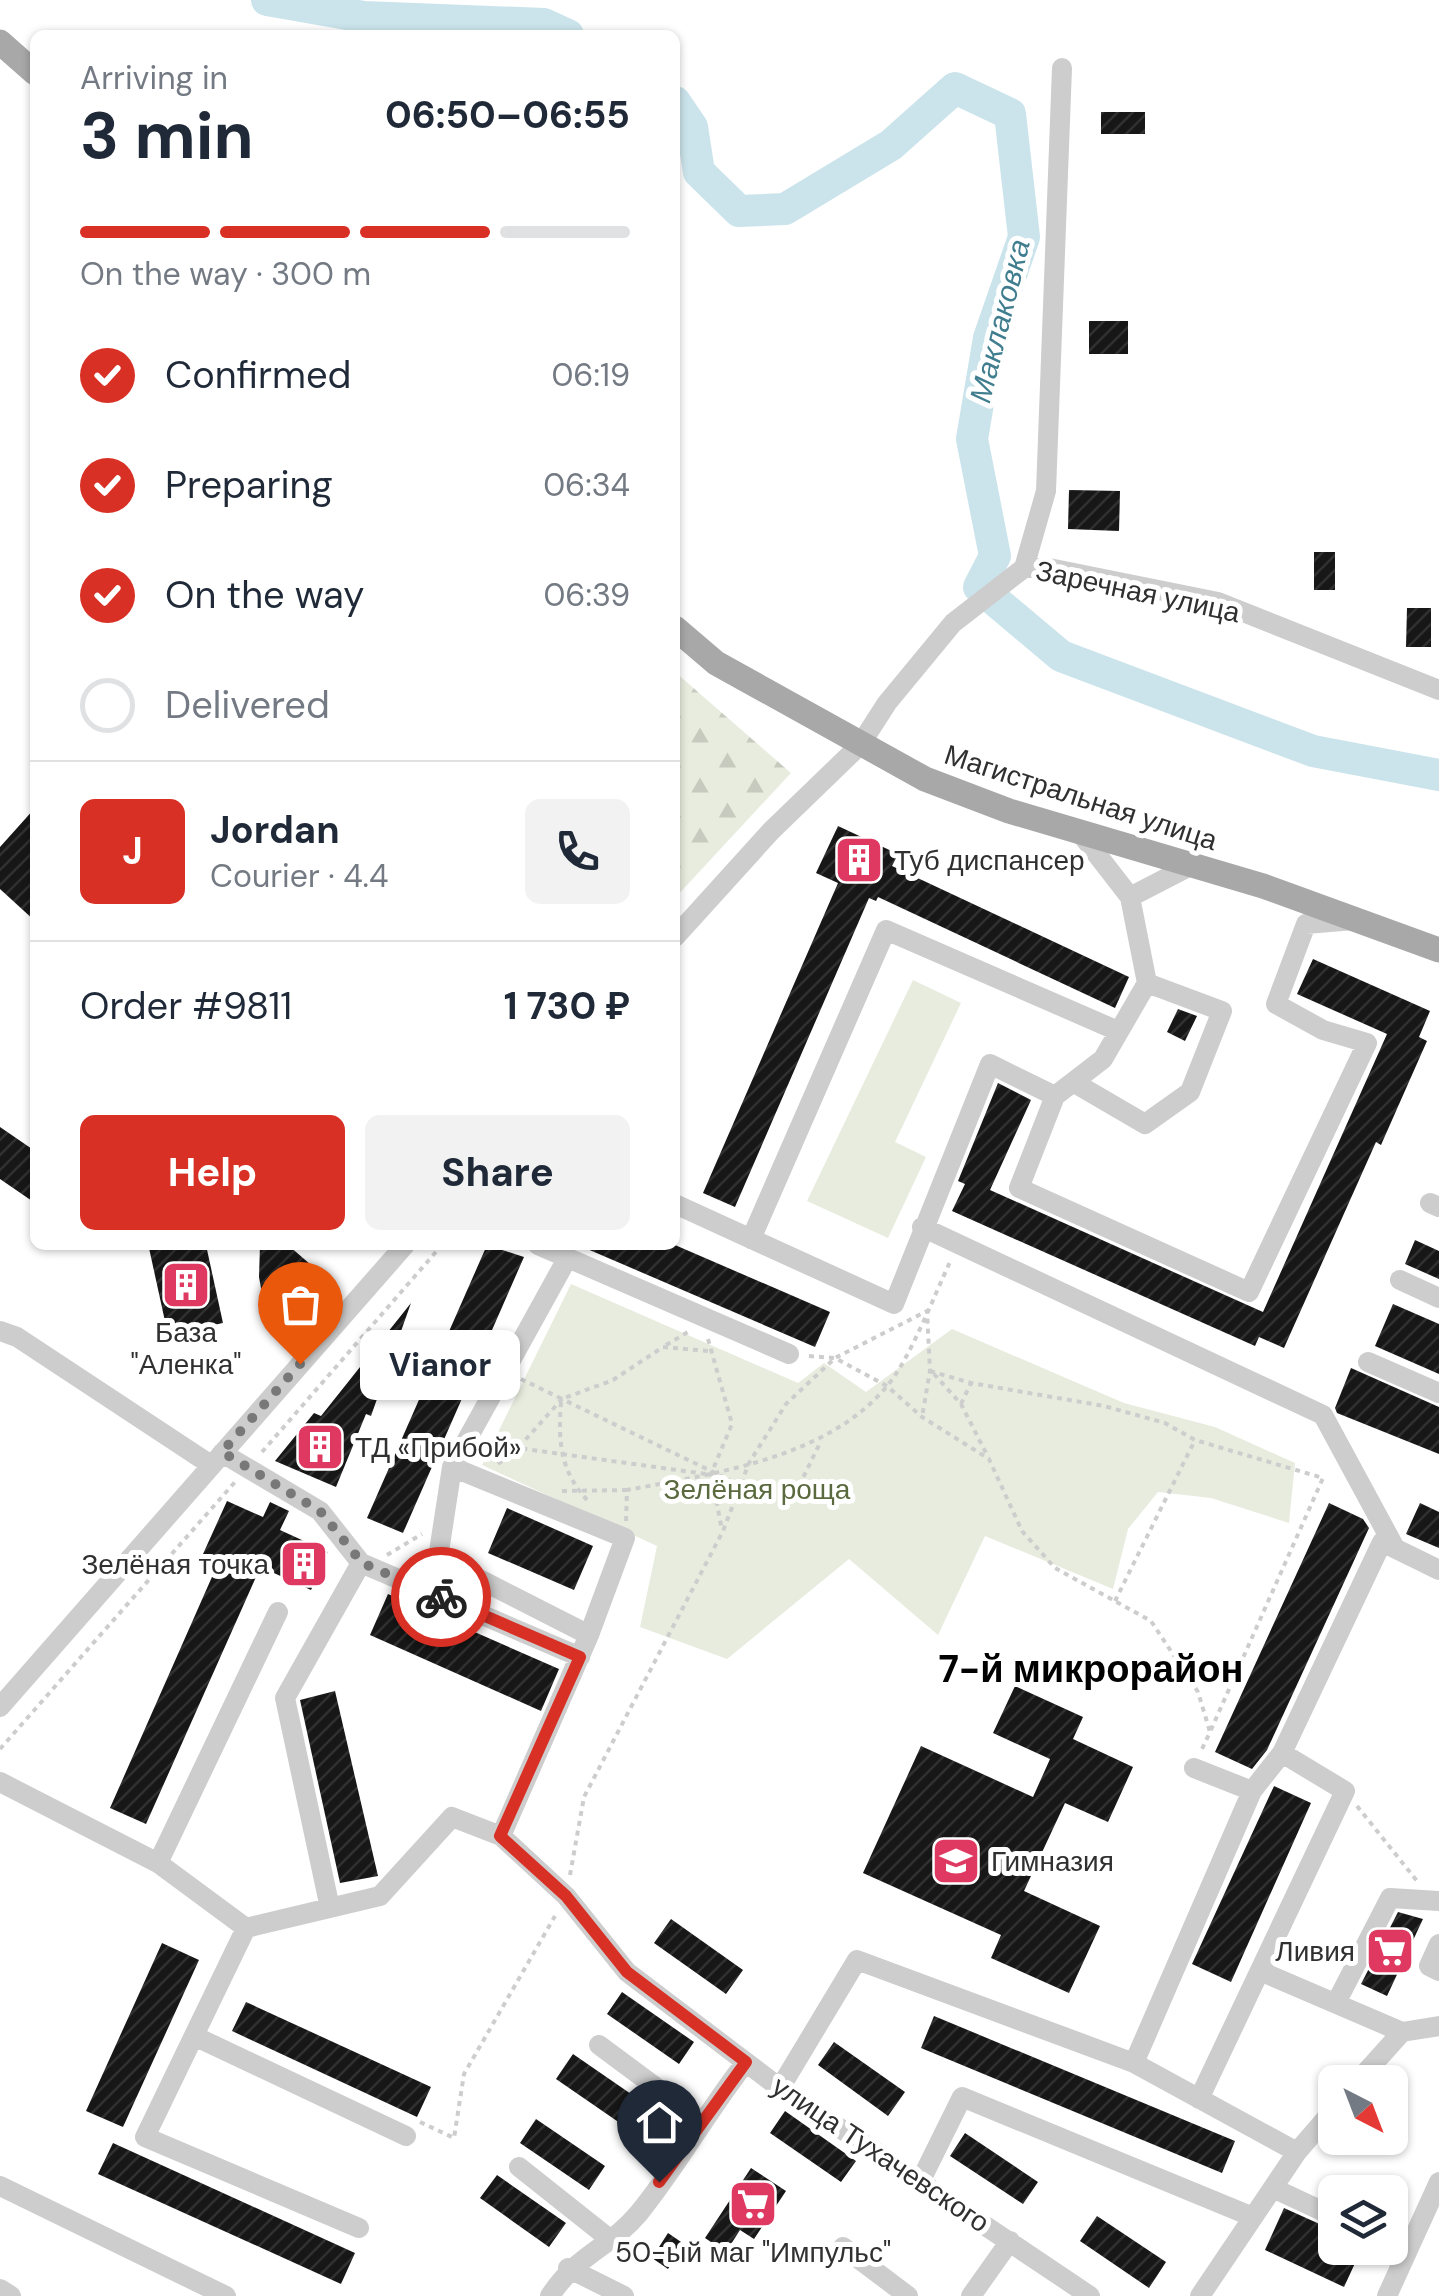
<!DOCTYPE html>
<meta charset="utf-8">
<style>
:root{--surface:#fff;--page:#f2f2f3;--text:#1f2937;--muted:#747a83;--line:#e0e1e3;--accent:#d93025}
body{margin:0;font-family:"DM Sans",sans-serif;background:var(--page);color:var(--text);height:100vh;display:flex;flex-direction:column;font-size:38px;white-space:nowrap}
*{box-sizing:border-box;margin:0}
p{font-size:32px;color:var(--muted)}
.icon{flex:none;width:55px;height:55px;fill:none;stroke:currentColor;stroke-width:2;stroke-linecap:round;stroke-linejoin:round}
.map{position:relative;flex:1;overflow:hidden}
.sheet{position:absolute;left:30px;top:30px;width:650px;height:1220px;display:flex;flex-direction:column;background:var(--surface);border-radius:15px;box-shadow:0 2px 8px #0004}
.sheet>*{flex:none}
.needle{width:65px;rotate:138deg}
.controls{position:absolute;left:1318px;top:2065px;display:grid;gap:20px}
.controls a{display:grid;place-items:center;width:90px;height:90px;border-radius:15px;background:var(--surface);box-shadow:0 2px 8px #0004;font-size:50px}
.pin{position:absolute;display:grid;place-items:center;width:85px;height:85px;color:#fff;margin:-102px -42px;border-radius:50% 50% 50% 0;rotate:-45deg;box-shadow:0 0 10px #0007}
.pin .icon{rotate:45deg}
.courier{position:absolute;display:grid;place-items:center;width:100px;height:100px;margin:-50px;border:8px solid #d93025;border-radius:50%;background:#fff;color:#222;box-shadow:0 2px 12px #0007}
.bubble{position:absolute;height:70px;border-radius:15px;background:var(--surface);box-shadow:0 2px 8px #0004;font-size:32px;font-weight:700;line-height:70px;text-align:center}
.headline em{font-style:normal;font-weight:700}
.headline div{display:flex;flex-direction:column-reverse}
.headline{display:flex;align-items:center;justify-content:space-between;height:170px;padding:0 50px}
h1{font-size:65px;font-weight:700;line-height:75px}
.bar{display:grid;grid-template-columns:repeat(4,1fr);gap:15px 10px;align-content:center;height:120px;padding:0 50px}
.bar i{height:12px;border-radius:8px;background:var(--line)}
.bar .on{background:var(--accent)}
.bar p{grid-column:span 4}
.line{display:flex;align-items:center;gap:25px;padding:0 50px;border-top:2px solid var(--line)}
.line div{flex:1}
.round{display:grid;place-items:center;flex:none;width:105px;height:105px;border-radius:15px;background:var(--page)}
ol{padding:0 50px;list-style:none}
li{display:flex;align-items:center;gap:30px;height:110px}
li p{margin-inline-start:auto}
li .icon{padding:10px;border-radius:50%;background:var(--accent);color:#fff;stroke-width:4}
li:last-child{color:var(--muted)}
li i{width:55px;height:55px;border:5px solid var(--line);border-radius:50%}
.primary-button{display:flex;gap:20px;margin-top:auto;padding:20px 50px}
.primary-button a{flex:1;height:115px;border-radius:15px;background:var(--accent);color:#fff;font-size:40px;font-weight:700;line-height:115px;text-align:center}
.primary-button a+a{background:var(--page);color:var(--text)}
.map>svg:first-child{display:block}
.forest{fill:url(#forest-firs)}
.green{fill:#e8ecde}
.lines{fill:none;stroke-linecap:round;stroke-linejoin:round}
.river{stroke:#cbe4eb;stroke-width:32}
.building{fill:url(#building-hatch)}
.path{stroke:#cdcdcd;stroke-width:4;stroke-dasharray:5 5;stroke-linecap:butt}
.minor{stroke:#cdcdcd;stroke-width:20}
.major{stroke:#a8a8a8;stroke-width:25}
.done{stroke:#787878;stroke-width:10;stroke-dasharray:0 18}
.route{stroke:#d93025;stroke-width:12}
.labels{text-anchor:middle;stroke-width:10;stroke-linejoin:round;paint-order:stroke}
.street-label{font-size:28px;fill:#303030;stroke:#fff}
.poi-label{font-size:28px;fill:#303030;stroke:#fff;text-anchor:start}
.park-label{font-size:28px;fill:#5a6a3e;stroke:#fff}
.water-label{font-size:30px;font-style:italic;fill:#407e8f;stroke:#fff}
.district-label{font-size:38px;font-weight:bold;fill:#000;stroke:#fff}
</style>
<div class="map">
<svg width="1439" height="2296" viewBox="0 0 1439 2296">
<defs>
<pattern id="forest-firs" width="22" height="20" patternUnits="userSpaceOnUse" patternTransform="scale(2.5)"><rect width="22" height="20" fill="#e8ecde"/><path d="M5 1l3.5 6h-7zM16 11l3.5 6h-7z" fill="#c7cbbf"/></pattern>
<pattern id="building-hatch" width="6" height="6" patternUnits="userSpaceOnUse" patternTransform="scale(2.5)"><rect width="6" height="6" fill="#171717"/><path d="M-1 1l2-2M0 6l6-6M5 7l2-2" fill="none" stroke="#303030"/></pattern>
</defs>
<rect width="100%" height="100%" fill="#fff"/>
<path class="forest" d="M675,672L791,773L675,898Z"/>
<path class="green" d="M913,980L961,1003L895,1142L926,1157L888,1238L807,1201Z
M571,1284L798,1383L824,1363L866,1392L952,1329L1124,1403L1215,1427L1295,1463L1289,1523L1211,1498L1158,1492L1128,1529L1113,1589L985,1536L938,1635L849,1559L727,1659L640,1627L657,1546L482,1465Z"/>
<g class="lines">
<path class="river" d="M267,0L364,17L544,24L568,35
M675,102L692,127L699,172L739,211L785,209L891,145L955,88L1010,114L1024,237L989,338L972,439L995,556L979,587L1061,656L1313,751L1439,775"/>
</g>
<path class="building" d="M1101,112H1145V134H1101Z
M1089,321H1128V354H1089Z
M1069,490L1120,491L1119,531L1068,529Z
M1314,552H1335V590H1314Z
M1407,608H1431V647H1406Z
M35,808V921L0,889V847Z
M838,826L898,854L892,866L1129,977L1115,1008L878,897L876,901L869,898L735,1207L703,1193L838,883L816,873Z
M1313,959L1430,1011L1419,1037L1427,1041L1381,1145L1376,1142L1284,1348L1259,1337L1255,1346L952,1211L965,1184L958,1181L998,1083L1031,1100L990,1190L1263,1312L1387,1034L1297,994Z
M1178,1009L1197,1016L1185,1041L1167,1032Z
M0,1127L35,1151V1203L0,1179Z
M1415,1240L1439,1251V1279L1405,1264Z
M161,1245H206L223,1323L168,1335L149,1248Z
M260,1245H288L326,1278L276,1334L268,1327L259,1277Z
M487,1245L524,1257L403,1533L367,1518Z
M578,1245H675L830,1312L815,1347Z
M411,1303L371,1416L366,1414L336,1487L275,1461L314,1413L321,1416Z
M1393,1304L1439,1324V1374L1375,1346Z
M1351,1368L1439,1407V1454L1337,1413L1335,1408Z
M227,1501L263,1517L270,1502L289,1511L280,1530L328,1552L311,1590L263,1568L256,1577L146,1824L110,1808L219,1561L203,1554Z
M1329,1503L1363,1519L1369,1528L1267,1750L1252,1769L1215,1752Z
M1420,1503L1439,1512V1548L1406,1534Z
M507,1508L593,1546L574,1590L488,1553Z
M388,1594L559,1669L541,1711L370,1635Z
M1015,1686L1083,1717L1073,1739L1133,1767L1108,1822L1065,1803L1024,1891L1100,1926L1069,1993L991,1958L1001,1935L863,1873L921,1746L1033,1797L1050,1759L993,1733Z
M335,1691L378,1876L340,1883L300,1700Z
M1274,1786L1311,1803L1231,1982L1192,1964Z
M1398,1912L1423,1919L1387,1996L1361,1984Z
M671,1919L743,1970L726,1994L654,1943Z
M162,1943L199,1960L123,2127L86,2111Z
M622,1992L694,2042L679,2064L607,2014Z
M246,2002L431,2087L417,2117L232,2031Z
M934,2016L1235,2141L1222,2173L921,2048Z
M834,2042L905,2092L888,2116L818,2065Z
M573,2054L647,2105L630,2130L556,2079Z
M785,2111L856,2161L841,2182L770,2133Z
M536,2119L605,2166L589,2190L520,2143Z
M965,2133L1038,2182L1023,2204L950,2156Z
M113,2143L355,2253L341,2284L98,2174Z
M751,2168L786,2191L754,2239L740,2230L726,2252L705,2238Z
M497,2175L566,2223L549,2247L480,2198Z
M1284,2208L1335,2231V2248H1362L1344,2287L1265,2250Z
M1097,2216L1166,2262L1149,2288L1080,2241Z
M668,2233L684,2244L668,2269L652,2258Z"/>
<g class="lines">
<path class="path" d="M708,1339L732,1424L711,1474L722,1530
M666,1345L688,1332
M809,1356L835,1358L887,1386L922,1417L989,1459L1022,1531L1055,1568L1151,1621L1198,1692L1210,1732L1202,1749
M930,1371L971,1383L1104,1406L1165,1423L1195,1440L1323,1478L1210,1732
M934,1374L961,1404L988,1457
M521,1379L562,1399L613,1380L663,1347L708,1351
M561,1402C558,1443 560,1472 590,1503
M961,1404L971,1383
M262,1452L442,1245
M481,1459L518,1448L562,1399L740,1485L800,1484L821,1441
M498,1464L518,1448L706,1474
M562,1491L627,1490
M626,1521L627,1490C713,1474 828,1458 887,1386C910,1359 934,1296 950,1262
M387,1555L422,1534
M1115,1601L1195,1440
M0,1749L235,1482
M1357,1806L1417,1881
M570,1875L584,1797L723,1531L749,1463L786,1404L835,1358L927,1311L930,1371L922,1417
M420,2122L454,2138L464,2074L555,1916"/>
<path class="minor" d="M1024,568L1046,491L1062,68
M1024,568H1049L1218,602L1439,690
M1078,830L1130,897
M675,937L771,831L860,745L887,703L953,623L1024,568
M1147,983L1103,1059L1055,1096L1019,1188L1249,1292L1367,1043L1323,1030L1276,1004L1306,924L1354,920
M1073,1082L1145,1124L1190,1092L1222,1011L1147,983L1130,897L1192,865
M1430,1203L1439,1207
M675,1204L894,1304L990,1064L1055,1096
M922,1227L1323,1415L1395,1548
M751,1239L886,930L1118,1031
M538,1245L789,1354
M1400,1280L1439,1298
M0,1331L17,1337L211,1465
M1368,1362L1439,1393
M222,1453L320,1511L361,1563L580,1657
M452,1467L625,1538L589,1635
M0,1707L405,1245
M1194,1768L1252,1791
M0,1782L158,1863L246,1928L380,1896L452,1817L501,1836L566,1896L627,1972L780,2088L1090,2296
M501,1836L589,1635L438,1558L452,1467L568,1257
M158,1863L278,1612
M330,1908L285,1698L361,1563
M246,1928L145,2137L359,2228
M1439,1944L1429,1966L1439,1971
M1260,1971L1402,2032
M1336,2003L1390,1898L1439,1901
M194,2036L406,2136
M599,2045L700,2120
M1357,2082L1402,2032L1439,2026
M780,2088L857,1960L1134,2063
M1199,2099L1345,1791L1282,1753
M1297,2152L1134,2063L1252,1791L1282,1753L1382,1542L1439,1570
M519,2167L611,2240
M920,2182L962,2097L1253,2217
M0,2186L226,2296
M1273,2188L1335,2217
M843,2247L908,2296
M568,2268L624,2296
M0,2289L11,2296
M550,2296C577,2254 610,2248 639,2213C678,2165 708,2110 746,2062
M971,2296L1010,2241
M1200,2296L1297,2152L1335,2108
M1387,2296L1439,2182"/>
<path class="major" d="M0,42L35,73
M675,628L716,663L925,779L1009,811L1263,886L1439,950"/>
</g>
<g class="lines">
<path class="done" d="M300,1364L222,1452L320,1511L362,1563L441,1597"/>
<path class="route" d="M441,1597L580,1657L500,1836L566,1896L627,1972L746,2062L659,2182"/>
</g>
<defs>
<g id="building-square" transform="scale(2.5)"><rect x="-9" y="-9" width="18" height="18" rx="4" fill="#df3962" stroke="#fff"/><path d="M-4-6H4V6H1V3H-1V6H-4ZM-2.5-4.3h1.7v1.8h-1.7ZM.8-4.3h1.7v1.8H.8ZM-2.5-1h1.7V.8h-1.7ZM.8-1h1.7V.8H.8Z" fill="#fff"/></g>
<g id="school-square" transform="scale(2.5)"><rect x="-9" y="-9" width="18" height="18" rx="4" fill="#df3962" stroke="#fff"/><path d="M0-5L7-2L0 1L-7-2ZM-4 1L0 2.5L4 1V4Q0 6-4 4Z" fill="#fff"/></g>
<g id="supermarket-square" transform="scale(2.5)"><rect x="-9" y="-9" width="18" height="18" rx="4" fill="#df3962" stroke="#fff"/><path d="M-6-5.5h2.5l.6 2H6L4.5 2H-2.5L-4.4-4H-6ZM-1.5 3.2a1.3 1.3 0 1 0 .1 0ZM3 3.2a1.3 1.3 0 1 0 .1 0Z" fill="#fff"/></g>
</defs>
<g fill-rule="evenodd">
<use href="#building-square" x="859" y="860"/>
<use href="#building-square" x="186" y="1285"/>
<use href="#building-square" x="320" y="1447"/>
<use href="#building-square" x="304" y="1564"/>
<use href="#school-square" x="956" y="1861"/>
<use href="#supermarket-square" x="1390" y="1951"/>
<use href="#supermarket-square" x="753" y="2204"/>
</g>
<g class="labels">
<g class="street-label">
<text transform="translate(1138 591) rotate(12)" y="10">Заречная улица</text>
<text transform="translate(1081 797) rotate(18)" y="10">Магистральная улица</text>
<text transform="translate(881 2154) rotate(34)" y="10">улица Тухачевского</text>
</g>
<g class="poi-label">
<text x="894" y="870">Туб диспансер</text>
<text x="186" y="1342" text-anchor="middle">База<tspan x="186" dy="32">"Аленка"</tspan></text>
<text x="355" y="1457">ТД «Прибой»</text>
<text x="269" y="1574" text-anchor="end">Зелёная точка</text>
<text x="991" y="1871">Гимназия</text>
<text x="1355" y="1961" text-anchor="end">Ливия</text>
<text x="753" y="2262" text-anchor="middle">50-ый маг "Импульс"</text>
</g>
<g class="park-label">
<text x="757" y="1499">Зелёная роща</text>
</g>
<g class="water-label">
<text transform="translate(1000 321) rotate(-76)" y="10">Маклаковка</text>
</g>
<g class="district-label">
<text x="1091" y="1682">7-й микрорайон</text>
</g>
</g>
</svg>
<div class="controls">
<a><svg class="needle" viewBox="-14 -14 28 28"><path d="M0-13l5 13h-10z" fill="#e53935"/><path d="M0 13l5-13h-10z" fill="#747a83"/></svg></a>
<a><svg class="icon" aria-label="layers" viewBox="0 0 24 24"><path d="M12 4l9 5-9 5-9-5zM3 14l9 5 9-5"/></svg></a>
</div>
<div class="pin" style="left:300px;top:1364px;background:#ea580c"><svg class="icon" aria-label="bag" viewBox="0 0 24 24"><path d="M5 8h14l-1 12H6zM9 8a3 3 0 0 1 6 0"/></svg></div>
<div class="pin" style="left:659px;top:2182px;background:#1f2937"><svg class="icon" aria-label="home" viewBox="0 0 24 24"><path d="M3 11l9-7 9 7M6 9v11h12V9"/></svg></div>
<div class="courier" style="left:441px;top:1597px"><svg class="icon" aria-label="bike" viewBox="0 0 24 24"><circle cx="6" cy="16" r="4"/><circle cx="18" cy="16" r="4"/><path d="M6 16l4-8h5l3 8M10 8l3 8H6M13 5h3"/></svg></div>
<div class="bubble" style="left:360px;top:1330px;width:160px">Vianor</div>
<section class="sheet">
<div class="headline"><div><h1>3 min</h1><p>Arriving in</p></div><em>06:50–06:55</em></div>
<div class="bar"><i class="on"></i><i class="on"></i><i class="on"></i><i></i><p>On the way · 300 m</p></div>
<ol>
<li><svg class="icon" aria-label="check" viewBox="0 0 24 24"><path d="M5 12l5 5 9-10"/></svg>Confirmed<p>06:19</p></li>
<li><svg class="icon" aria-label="check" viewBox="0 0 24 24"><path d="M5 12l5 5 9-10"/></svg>Preparing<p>06:34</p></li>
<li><svg class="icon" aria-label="check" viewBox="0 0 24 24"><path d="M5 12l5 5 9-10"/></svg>On the way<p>06:39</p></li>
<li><i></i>Delivered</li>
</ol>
<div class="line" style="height:180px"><b class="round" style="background:var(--accent);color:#fff">J</b><div><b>Jordan</b><p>Courier · 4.4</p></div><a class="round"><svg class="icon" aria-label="phone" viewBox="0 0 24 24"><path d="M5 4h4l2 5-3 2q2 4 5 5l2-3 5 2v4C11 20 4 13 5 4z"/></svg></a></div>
<div class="line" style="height:130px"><div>Order #9811</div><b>1 730 ₽</b></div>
<div class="primary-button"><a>Help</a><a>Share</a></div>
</section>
</div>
